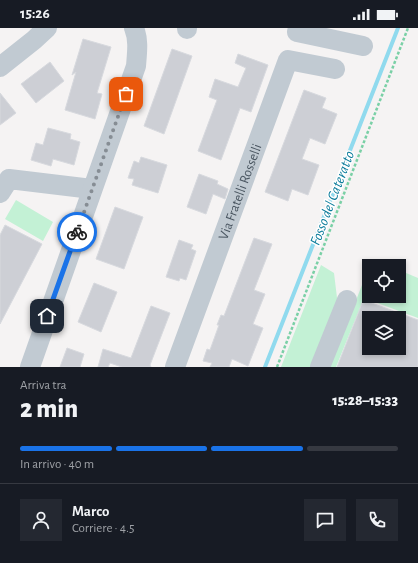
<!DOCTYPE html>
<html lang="it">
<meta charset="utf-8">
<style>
:root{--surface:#171b24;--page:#242831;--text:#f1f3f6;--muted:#9ea1a6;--line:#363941;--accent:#1a73e8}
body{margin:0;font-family:"Alegreya Sans",sans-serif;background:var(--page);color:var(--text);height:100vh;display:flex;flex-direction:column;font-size:15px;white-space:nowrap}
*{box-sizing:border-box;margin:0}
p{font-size:13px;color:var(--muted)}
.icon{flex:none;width:22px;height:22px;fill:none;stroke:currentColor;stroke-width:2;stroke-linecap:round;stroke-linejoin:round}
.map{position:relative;height:339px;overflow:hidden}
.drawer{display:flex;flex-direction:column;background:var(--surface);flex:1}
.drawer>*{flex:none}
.fabs{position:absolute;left:362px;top:231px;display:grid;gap:8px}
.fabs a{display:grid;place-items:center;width:44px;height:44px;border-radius:0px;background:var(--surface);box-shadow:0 2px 6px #0003;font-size:20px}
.pin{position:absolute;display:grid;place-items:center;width:34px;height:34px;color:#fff;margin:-17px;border-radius:8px;box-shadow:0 2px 6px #0006}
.courier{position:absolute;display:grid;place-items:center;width:40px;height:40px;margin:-20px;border:3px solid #1a73e8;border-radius:50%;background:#fff;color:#222;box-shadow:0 1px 5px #0007}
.headline em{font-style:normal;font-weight:800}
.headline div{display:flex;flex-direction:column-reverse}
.headline{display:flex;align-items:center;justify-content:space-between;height:68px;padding:0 20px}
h1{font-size:26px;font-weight:800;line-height:30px}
.bar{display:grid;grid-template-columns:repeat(4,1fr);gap:6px 4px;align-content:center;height:48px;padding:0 20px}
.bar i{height:5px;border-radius:3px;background:var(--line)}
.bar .active{background:var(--accent)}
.bar p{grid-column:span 4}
.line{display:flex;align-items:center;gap:10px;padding:0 20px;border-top:1px solid var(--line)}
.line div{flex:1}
.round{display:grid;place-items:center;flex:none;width:42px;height:42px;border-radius:0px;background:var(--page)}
.status{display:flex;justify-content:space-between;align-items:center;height:28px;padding:0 20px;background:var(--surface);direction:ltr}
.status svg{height:11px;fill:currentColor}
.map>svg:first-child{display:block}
.green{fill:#c3f1d5}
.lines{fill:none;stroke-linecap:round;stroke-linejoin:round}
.stream{stroke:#90daee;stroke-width:4}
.building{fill:#cdcfd5;stroke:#d7d9de;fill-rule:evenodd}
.path{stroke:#7ad0a6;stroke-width:2.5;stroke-dasharray:3 2;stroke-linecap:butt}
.minor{stroke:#c1cad2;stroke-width:20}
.done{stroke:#868d94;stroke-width:4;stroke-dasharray:0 7.2}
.route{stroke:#1a73e8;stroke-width:5}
.labels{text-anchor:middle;stroke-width:3;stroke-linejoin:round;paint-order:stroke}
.street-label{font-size:14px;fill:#4a5661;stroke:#fff}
.water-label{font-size:15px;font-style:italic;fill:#0c7c9b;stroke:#fff}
</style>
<div class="status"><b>15:26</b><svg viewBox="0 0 49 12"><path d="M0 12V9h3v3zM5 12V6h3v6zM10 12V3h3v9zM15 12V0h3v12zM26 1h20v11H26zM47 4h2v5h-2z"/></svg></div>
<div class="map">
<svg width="418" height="339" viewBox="0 0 418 339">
<rect width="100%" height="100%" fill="#f5f3f3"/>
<path class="green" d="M16,172L53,194L43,213L5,191Z
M321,237L334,245L338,278L316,339H281Z
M369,239V268H399V242L418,250V290L364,270L336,339H330Z"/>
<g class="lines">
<path class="stream" d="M265,339L398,0"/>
</g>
<path class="building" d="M83,11L111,19L97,65L102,66L95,91L65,82L76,44L72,47Z
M172,21L192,28L164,106L144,98Z
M238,26L268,37L251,84L240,80L221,132L198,123L217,72L209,69L215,51L238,59L246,40L235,35Z
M50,34L64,53L36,75L21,56Z
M304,62L326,70L322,80L337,86L325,116L310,110L302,131L319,137L308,167L292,161L288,173L265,164Z
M0,65L16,85L0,97Z
M48,100L71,106L70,111L80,114L74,137L53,131L51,138L31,132L36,115L43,117Z
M141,129L167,137L158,165L132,157L134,151L128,150L134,133L139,135Z
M199,146L218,153L217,156L228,161L225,171L213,166L206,186L187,179Z
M115,179L143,189L124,241L96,231Z
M5,197L42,216L0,296V207Z
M254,210L272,216L254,262L265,266L253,296L263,300L248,338L232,331L229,339H210L212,335L203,333L207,321L210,322L219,297H217L221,287L224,288Z
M179,212L193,217L191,221L196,223L186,252L180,250L179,253L166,249Z
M94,255L117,264L101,304L78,294Z
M368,260L369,261V274L418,292V339H337ZM369,290H399V320H369Z
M151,278L170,285L150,337L151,339H122L110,335L108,339H98L103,321L131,330Z
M67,320L84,326L80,339H60Z"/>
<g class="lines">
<path class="path" d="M277,339L408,0"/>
<g class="minor">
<path d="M187,0V1"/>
<path d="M298,0L297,4L363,18"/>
<path d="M0,39L34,12L47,0"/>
<path d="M0,165L9,151L92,161"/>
<path d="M30,339L136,38C137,25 139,12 134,0"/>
<path id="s1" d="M175,339L288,32L335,41"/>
<path d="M320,339L347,272"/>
</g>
</g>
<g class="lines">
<path class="done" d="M77,204L126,66"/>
<path class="route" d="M47,288L77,204"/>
</g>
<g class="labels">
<g class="street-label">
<text dy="5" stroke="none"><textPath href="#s1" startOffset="187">Via Fratelli Rosselli</textPath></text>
</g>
<g class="water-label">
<text transform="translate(332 170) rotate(-69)" y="5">Fosso del Cateratto</text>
</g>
</g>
</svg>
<div class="fabs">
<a><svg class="icon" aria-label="locate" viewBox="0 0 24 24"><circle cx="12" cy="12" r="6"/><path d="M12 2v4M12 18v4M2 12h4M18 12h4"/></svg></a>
<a><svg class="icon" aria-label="layers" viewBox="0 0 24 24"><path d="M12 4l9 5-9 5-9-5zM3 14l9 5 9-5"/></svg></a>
</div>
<div class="pin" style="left:126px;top:66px;background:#ea580c"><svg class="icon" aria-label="bag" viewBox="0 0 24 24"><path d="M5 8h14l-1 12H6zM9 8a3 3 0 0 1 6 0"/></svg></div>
<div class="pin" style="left:47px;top:288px;background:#1f2937"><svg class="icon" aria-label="home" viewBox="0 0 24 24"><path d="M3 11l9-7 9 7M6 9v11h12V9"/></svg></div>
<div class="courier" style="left:77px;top:204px"><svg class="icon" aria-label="bike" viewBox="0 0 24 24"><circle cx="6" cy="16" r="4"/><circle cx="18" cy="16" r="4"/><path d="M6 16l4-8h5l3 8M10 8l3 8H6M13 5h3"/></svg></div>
</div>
<section class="drawer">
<div class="headline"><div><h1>2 min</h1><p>Arriva tra</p></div><em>15:28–15:33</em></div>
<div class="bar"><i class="active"></i><i class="active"></i><i class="active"></i><i></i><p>In arrivo · 40 m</p></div>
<div class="line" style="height:72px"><a class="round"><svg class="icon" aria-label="person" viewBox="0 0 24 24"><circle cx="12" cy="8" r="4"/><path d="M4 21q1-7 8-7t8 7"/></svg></a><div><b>Marco</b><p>Corriere · 4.5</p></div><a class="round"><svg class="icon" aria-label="chat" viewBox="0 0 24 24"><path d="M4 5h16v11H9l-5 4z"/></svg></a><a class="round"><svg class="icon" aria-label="phone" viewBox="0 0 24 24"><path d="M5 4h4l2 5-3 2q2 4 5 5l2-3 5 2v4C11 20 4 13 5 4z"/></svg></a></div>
</section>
